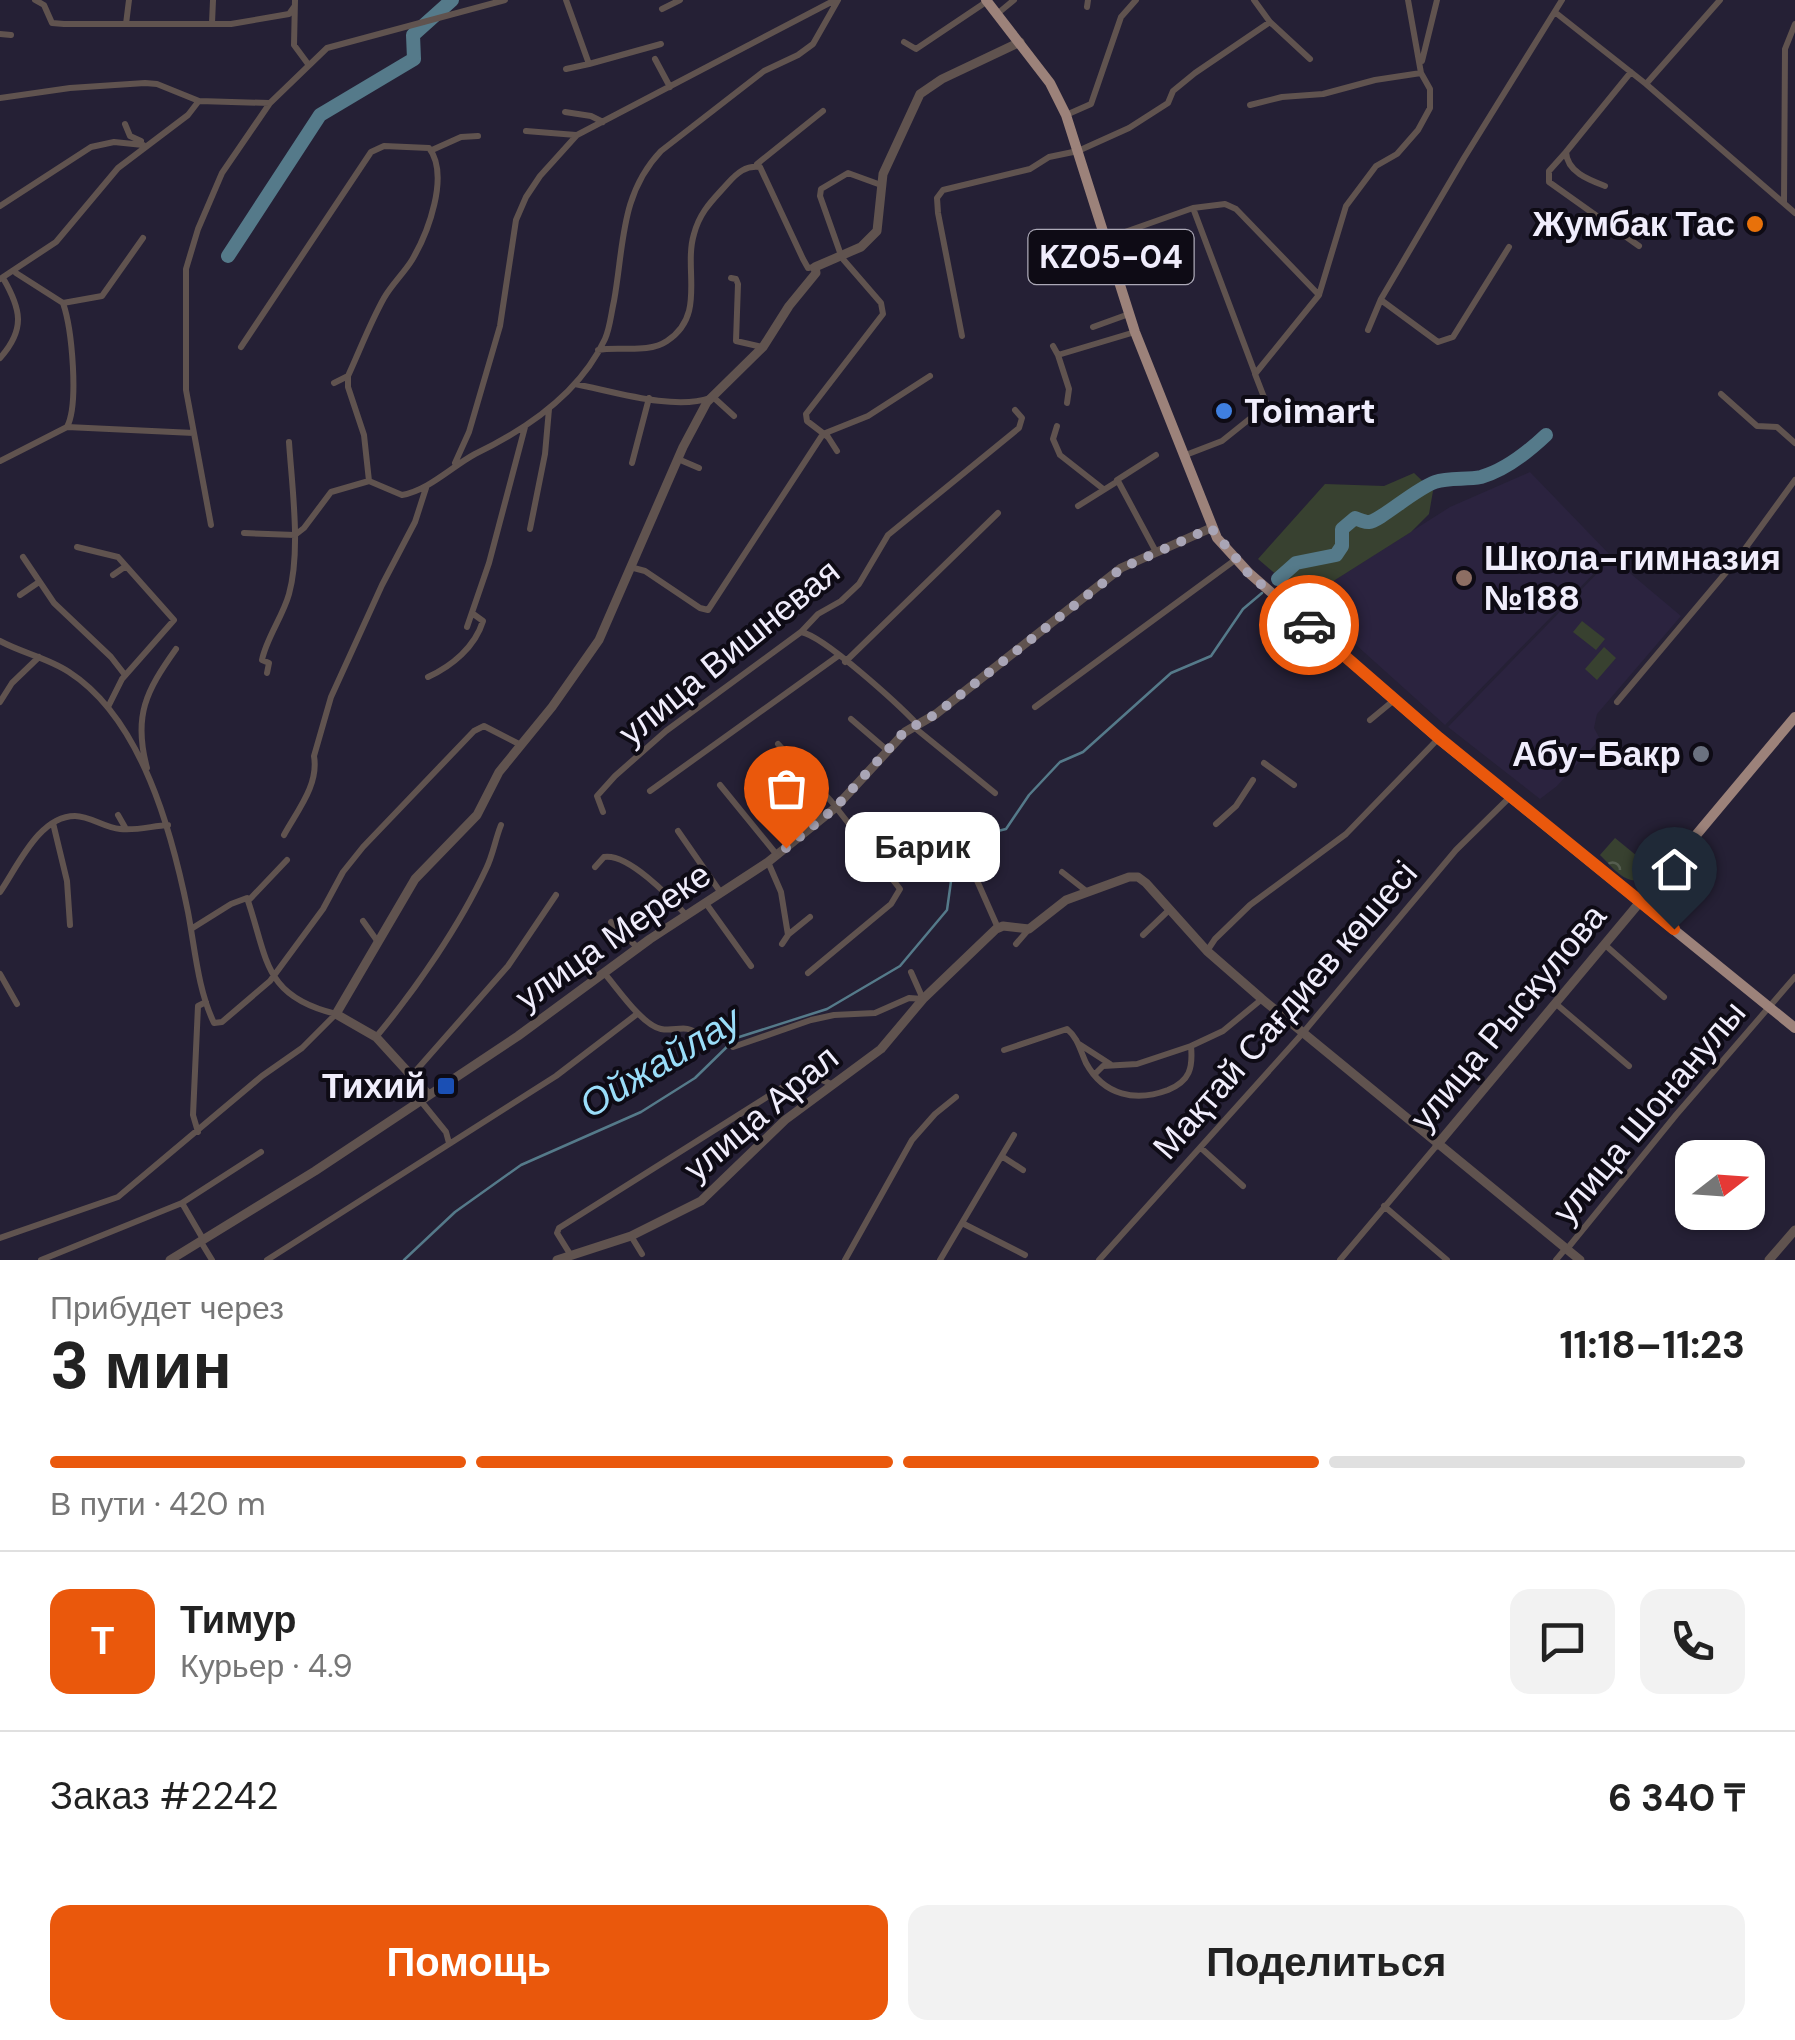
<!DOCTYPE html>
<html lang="ru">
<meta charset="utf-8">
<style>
:root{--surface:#fff;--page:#f2f2f2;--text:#222;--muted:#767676;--line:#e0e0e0;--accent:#ea580c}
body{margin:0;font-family:"DM Sans",sans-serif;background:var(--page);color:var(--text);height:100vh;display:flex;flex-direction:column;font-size:38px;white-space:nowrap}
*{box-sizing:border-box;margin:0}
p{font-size:32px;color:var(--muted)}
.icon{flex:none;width:55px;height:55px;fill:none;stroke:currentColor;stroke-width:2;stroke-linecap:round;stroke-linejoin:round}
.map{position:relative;height:1260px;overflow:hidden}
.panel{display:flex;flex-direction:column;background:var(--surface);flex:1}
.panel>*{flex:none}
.needle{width:65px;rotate:73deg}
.fabs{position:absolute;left:1675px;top:1140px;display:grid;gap:20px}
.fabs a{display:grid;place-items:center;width:90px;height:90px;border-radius:20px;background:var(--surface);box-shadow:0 2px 8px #0004;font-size:50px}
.pin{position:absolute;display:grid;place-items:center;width:85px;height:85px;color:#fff;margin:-102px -42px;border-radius:50% 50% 50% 0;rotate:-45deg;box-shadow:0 0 10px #0007}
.pin .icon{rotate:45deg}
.courier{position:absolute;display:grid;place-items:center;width:100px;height:100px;margin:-50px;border:8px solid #ea580c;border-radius:50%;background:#fff;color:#222;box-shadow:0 2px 12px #0007}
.bubble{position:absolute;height:70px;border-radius:20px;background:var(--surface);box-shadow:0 2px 8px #0004;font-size:32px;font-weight:800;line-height:70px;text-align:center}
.summary em{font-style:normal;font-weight:800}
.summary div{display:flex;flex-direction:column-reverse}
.summary{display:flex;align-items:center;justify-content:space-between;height:170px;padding:0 50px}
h1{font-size:65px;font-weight:800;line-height:75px}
.bar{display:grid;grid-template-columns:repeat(4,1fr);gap:15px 10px;align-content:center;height:120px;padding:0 50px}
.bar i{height:12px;border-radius:8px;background:var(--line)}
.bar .active{background:var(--accent)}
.bar p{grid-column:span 4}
.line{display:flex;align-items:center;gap:25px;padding:0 50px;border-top:2px solid var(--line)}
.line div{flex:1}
.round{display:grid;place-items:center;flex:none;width:105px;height:105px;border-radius:20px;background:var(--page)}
.primary-button{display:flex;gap:20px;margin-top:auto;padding:20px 50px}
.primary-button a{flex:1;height:115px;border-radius:20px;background:var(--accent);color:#fff;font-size:40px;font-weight:800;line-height:115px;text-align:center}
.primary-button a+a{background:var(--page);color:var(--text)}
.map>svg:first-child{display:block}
.built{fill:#2b233f}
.grass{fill:#384130}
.park{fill:url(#park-crowns)}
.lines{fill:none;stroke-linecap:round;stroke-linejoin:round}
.stream{stroke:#557a8a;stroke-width:2.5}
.river{stroke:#557a8a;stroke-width:14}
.minor{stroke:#60534f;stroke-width:6}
.tertiary{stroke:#60534f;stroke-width:9}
.primary{stroke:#9c827a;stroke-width:10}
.done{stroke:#a9a5b6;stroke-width:10;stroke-dasharray:0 18}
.route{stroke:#ea580c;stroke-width:12}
.food-dot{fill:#e8710a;stroke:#0e0b15;stroke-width:4}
.shop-dot{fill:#3f7fe0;stroke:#0e0b15;stroke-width:4}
.education-dot{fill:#8d6e63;stroke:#0e0b15;stroke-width:4}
.worship-dot{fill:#6b7280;stroke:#0e0b15;stroke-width:4}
.transit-dot{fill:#1a4fb4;stroke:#0e0b15;stroke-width:4}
.labels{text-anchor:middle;stroke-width:8;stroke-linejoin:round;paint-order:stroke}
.shield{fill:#0e0b15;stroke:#aca9b7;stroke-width:2.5}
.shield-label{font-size:32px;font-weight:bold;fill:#f0edfc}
.poi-label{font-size:35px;font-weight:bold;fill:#f0edfc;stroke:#0e0b15;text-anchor:end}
.street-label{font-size:35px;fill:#f0edfc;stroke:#0e0b15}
.water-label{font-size:38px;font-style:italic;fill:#9addf9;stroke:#0e0b15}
</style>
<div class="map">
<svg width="1795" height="1260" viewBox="0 0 1795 1260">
<defs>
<pattern id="park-crowns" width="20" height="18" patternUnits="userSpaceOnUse" patternTransform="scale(2.5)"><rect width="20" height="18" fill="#384130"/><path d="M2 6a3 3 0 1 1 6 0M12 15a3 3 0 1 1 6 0" fill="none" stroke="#555d4f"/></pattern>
</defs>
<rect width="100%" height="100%" fill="#252035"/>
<path class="built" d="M1530,472L1611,556L1445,725L1305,599L1450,507Z
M1612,558L1681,616L1597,714L1594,728L1600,739L1557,786L1540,799L1448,727Z"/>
<path class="grass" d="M1414,473L1433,491L1429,514L1411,532L1305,599L1258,559L1325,484L1384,486Z
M1582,621L1605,639L1596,650L1573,632Z
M1604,647L1616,658L1597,680L1585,669Z"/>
<path class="park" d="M1615,838L1654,870C1632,893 1618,873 1600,855Z"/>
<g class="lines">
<path class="stream" d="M404,1260L455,1212L521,1165L641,1112L695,1078L736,1038L827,1009L900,966L947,910L952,874L950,858L961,840L1006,829L1029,795L1060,762L1083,752L1171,673L1211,656L1243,609L1262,593"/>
<path class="river" d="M228,256L320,115L414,59L413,35L452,0
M1278,579L1296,563L1336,555L1342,546V529L1355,518C1357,519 1367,523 1369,522C1380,521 1415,489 1435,482C1449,477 1466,480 1481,477C1506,470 1528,452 1546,435"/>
<path class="minor" d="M35,0L44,5L52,23L64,24H231L289,14L294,7
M295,0L294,45L308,64
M566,0L589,64L661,44
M1254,0L1270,22
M1087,7L1088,0
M662,9L680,0
M1556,13L1646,84L1795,213
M997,14L1014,0
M212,23L213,0
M126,24L129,0
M0,34L11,35
M904,42L916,49L986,2
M655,59L670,87
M1422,61L1437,0
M566,69L589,64
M1646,84L1720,0
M0,98L70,88L145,83L157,84L199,101L269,103
M1250,105L1282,97L1323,94L1375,80L1421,73
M565,112L591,116L603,122
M1066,115L1091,104L1121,17L1136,0
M125,124L130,136L141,141
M526,131L576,135
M432,150L461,137L478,136
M1566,152L1549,171V182L1639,246
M757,164L823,111
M1605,186C1589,180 1567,172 1566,152L1631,72
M1784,203L1785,49L1795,24
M0,206L91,147L114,142L143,145
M1193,208L1225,204L1236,209L1319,295
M1105,239L1193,208L1255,373
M731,278L736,279L738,284L736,341L762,347
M0,279L56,242L118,168L188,115L198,102
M1381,300L1438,342L1453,337L1509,247
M63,303L102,296L143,238
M1093,327L1129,314
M1368,330L1381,299L1464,158L1562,0
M962,336L938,213L937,198L943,190L1030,169L1049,157L1078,151L1129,128L1168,103L1173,91L1195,73L1270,22L1310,59
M1053,346L1058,355
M241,347L371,152L384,146L429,148C450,175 428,233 412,260C404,273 392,284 384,298C370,323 360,350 348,376V387L364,435L369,481L402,495C429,490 451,467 475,454C527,429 580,393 605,339C610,328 611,314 614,301C624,246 620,194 661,151L764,71L798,55L813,44L838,0
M598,350C619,346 648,354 667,341C707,315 683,270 694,234C700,211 713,200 728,183C737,173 746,165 760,167L803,259L808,268L815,267
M0,358C26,329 21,309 3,278
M334,383L348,376
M575,384C612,391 674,411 710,398
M1721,394L1757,426L1777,427L1795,443
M712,396L734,416
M1067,403L1069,389L1058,355L1135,332
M1057,426L1053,439L1060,455L1102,488
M67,427L194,433
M837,451L828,437L807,421L806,414L883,314L881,303L842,258L820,196L821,189L848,173L881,185
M1183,456L1222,441L1267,405L1255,374L1319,295L1346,206L1376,166L1397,154L1418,130L1430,108V89L1421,73L1408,0
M678,459L699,468
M0,461L67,427C79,404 72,329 63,303L16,273
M455,463L469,432L500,326L516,220L526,197L540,176L577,135L835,0
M632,463L649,398
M1117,480L1156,455
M1078,506L1118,481L1155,550
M211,525L186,390V269L198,229L222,173L270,103L327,48L505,0
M530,529L545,454L549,409
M244,533L295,535L304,528L331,492L369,481
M77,547L118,557L174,620L122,679L108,707
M23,557L54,603L111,657L125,675
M630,567L645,571L700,608L708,610L823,434L868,416L930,376
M113,575L126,566
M20,595L39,582
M467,627L489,563L525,427
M801,632C824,636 899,705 918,725
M0,641C22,653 48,658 69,672C142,719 172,833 188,912C195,949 198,990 214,1023L222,1022L270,981L323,909L343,872L363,847L474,731L484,726L521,745
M845,662L998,513
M267,673L269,663L262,660C266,639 283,616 289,594C301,551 292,487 289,442
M428,677C452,666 475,647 483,621L472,613
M0,702L12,683L39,657
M1617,702L1739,557L1795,480
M1035,707L1235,560
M851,719L887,750
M1370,720L1393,701
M915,728L995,793
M778,744L831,801L900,889L891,904L808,973
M1264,763L1294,785
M147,768C133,716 146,691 176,649
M720,785L777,855
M650,791L838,656
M603,812L597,796L615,776L666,731L801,632L818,614L841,601L859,584L888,535L1019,428L1022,418L1015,410
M118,815L126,829
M53,823L67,881L70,925
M1216,824L1236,806L1253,780
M678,831L721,893
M284,835C297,811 319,785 314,756L331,697L382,585L415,522L426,488
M768,862L781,892L788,935L782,944
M595,867L604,857C628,853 670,897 686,915
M971,867L998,928
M1062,872L1085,890
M0,892C18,866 39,816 75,816C90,816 105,828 120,829C136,831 152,826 168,825
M249,900L287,860
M705,902L751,966
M363,921L378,942
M611,922L638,948
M789,934L810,917
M1143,935L1169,910
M1016,944L1029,929
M1604,944L1664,997
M1207,951L1215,939L1250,905L1346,834L1438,739
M0,974L17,1004
M605,974C618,989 642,1025 661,1029C676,1032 686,1023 699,1035V1038
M1555,1003L1629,1066
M376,1037C416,989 460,925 486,869C493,855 495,840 501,825
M1079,1044L1110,1064
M733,1047L811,1020L834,1015L875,1013L909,998L923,999L911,972
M1004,1050L1067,1029C1078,1038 1080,1050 1086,1063C1104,1096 1136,1102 1168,1090C1190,1081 1193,1068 1191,1046L1223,1031L1262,999
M413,1074L508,966L556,895
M1095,1074L1103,1066L1137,1064L1191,1046
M420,1100L446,1132L449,1143
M198,1132L193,1115L198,1006L206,1002
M1201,1148L1243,1186
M1003,1157L1023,1170
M182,1203L203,1239
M1384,1206L1447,1260
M962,1223L1025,1255
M631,1236L642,1254
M0,1238L118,1197L262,1076L302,1048L336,1014C262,996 268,958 247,898L231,904L191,929
M201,1242L212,1260
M1567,1249L1676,1115L1795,977
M570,1254L557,1233L559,1228L794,1080L811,1075L831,1084
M41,1260L182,1203L261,1152
M267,1260L556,1076L637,1014
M845,1260L912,1140L935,1114L956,1097
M940,1260L1014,1135
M1099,1260L1302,1034L1456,850L1510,797
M1340,1260L1437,1145
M1556,1260L1566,1248"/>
<path class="tertiary" d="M428,1094L376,1037L336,1014L415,879L477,815L499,772L552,707L599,640L683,447L707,402L763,347L789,306L816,273L815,267L861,247L877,231L883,174L920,94L942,79L1020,42
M1437,1145L1640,902
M170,1260L315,1171L518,1036L650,939L768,862L835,808L905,732L936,714L1121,568L1211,528
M557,1260L631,1236L701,1201L785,1120L881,1049L923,999L996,929L1003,926L1029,929L1066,900L1129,877H1138L1146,883L1207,951L1262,999L1580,1260
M1769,1260L1795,1230"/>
<path class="primary" d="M986,0L1050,83L1066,115L1135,332L1217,538L1249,573L1439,739L1795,1028
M1640,902L1795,717"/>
</g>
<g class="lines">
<path class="done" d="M786,848L835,808L904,732L936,714L1122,568L1211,528L1249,574L1309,625"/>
<path class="route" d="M1309,625L1439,738L1674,929"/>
</g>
<circle class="food-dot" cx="1755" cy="224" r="10"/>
<circle class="shop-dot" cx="1224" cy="411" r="10"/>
<circle class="education-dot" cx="1464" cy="578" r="10"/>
<circle class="worship-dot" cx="1701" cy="754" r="10"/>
<rect class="transit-dot" x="436" y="1076" width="20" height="20" rx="5"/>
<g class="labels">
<rect class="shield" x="1028.5" y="230" width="165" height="54" rx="8"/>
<g class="shield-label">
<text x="1111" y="268">KZ05-04</text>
</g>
<g class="poi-label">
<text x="1735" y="236">Жумбак Тас</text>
<text x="1244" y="423" text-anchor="start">Toimart</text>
<text x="1484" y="570" text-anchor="start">Школа-гимназия<tspan x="1484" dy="40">№188</tspan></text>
<text x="1681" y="766">Абу-Бакр</text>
<text x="426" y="1098">Тихий</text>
</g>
<g class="street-label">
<text transform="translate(729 652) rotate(-39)" y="12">улица Вишневая</text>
<text transform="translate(613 936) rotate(-35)" y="12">улица Мереке</text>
<text transform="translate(1285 1010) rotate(-49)" y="12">Мақтай Сағдиев көшесі</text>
<text transform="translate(1508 1017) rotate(-50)" y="12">улица Рыскулова</text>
<text transform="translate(1649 1112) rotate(-50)" y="12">улица Шонанулы</text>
<text transform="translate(761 1113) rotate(-40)" y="12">улица Арал</text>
</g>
<g class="water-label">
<text transform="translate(660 1062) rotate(-31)" y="13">Ойжайлау</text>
</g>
</g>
</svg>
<div class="fabs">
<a><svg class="needle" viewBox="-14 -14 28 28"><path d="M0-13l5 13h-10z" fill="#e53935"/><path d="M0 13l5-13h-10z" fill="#767676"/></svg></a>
</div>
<div class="pin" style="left:786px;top:848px;background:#ea580c"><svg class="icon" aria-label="bag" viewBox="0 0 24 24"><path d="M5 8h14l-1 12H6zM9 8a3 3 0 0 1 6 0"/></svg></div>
<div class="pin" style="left:1674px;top:929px;background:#1f2937"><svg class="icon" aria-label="home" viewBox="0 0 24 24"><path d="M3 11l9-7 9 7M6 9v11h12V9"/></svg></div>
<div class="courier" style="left:1309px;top:625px"><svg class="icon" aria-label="car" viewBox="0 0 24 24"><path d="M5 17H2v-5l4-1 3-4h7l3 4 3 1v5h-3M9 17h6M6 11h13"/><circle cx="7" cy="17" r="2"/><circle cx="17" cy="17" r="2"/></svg></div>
<div class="bubble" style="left:845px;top:812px;width:155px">Барик</div>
</div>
<section class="panel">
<div class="summary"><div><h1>3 мин</h1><p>Прибудет через</p></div><em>11:18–11:23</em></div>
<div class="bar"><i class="active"></i><i class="active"></i><i class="active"></i><i></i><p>В пути · 420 m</p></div>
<div class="line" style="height:180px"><b class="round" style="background:var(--accent);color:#fff">Т</b><div><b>Тимур</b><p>Курьер · 4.9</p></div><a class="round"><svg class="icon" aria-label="chat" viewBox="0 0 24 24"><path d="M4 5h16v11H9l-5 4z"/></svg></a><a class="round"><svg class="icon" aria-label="phone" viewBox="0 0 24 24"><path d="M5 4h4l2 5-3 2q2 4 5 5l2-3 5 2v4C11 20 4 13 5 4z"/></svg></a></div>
<div class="line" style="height:130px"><div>Заказ #2242</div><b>6 340 ₸</b></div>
<div class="primary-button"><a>Помощь</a><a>Поделиться</a></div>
</section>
